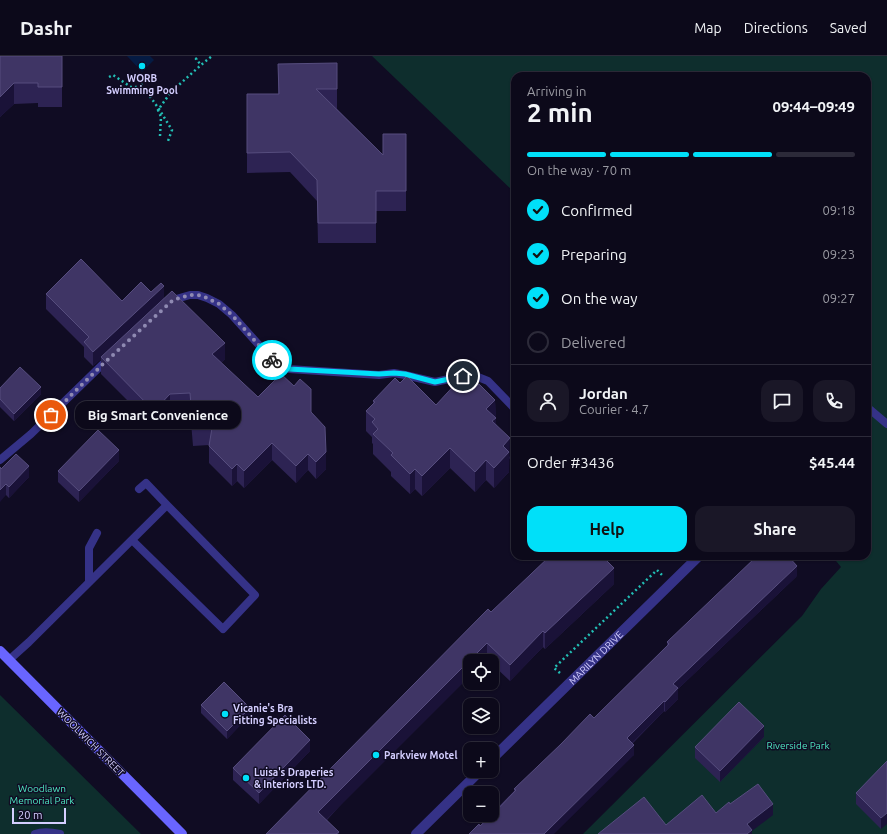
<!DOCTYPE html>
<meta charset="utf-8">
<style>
:root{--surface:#0c091a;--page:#1a1727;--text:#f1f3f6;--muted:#9a9aa2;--line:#2c2a39;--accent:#00e0f9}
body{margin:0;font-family:Ubuntu,sans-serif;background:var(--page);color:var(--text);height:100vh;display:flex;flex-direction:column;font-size:15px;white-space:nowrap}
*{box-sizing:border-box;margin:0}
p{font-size:13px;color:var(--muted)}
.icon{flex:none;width:22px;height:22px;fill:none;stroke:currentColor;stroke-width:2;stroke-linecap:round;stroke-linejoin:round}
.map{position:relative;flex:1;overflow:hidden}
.panel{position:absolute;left:511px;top:16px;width:360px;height:488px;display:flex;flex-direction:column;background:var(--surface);border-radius:12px;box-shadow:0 1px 3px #0004,0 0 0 1px var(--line)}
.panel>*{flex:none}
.controls{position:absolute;left:463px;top:598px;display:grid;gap:8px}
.controls a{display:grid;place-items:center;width:36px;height:36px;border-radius:8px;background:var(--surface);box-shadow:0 1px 3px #0004,0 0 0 1px var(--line);font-size:20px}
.scale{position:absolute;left:12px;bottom:10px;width:54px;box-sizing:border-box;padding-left:4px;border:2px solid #d4ceff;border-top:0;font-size:11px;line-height:14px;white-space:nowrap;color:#d4ceff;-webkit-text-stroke:3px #100c23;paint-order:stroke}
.pin{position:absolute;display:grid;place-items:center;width:34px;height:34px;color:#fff;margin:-17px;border:2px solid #fff;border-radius:50%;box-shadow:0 1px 4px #0007}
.courier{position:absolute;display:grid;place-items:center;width:40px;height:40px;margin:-20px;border:3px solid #00e0f9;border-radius:50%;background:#fff;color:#222;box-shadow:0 1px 5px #0007}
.bubble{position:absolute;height:28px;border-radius:12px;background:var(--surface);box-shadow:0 1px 3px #0004,0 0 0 1px var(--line);font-size:13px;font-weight:700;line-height:28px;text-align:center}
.headline em{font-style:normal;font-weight:700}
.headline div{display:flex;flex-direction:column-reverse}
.headline{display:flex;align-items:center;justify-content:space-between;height:68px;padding:0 16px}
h1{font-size:26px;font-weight:700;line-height:30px}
.bar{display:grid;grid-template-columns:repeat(4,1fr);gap:6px 4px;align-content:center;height:48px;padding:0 16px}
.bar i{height:5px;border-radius:3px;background:var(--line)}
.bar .selected{background:var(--accent)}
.bar p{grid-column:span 4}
.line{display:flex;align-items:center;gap:10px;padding:0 16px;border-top:1px solid var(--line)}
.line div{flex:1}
.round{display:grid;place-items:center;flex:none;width:42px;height:42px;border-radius:12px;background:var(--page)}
ol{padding:0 16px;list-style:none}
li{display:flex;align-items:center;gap:12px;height:44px}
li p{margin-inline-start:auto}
li .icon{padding:4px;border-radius:50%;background:var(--accent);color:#111;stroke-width:4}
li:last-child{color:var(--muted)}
li i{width:22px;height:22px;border:2px solid var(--line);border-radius:50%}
.primary-button{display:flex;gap:8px;margin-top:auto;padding:8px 16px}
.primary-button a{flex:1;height:46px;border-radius:12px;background:var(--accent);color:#111;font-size:16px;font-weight:700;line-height:46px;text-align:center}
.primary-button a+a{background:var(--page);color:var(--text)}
header{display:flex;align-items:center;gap:24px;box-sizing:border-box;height:56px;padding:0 20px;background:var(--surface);border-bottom:1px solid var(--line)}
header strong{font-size:19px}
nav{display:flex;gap:22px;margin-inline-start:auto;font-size:14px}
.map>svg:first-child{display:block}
.green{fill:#0e2e2d}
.water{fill:#051b43}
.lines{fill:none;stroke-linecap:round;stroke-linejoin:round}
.path{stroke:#22bfb5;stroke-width:2.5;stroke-dasharray:2 3;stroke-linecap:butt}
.service{stroke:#353287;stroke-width:8}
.minor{stroke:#353287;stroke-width:10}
.secondary{stroke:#6965ff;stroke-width:10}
.wall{fill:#2d2353}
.shaded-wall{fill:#1a1238}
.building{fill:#3f3565;stroke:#564d7e}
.done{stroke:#8f8ab2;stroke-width:4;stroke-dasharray:0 7.2}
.route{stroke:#00e0f9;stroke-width:5}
.poi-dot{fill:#00e0f9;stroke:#100c23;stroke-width:1.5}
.labels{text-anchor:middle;stroke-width:3;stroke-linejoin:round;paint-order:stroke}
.poi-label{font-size:10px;font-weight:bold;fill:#d4ceff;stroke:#100c23;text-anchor:start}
.street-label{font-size:10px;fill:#d4ceff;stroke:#100c23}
.park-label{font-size:10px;fill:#4feac3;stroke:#100c23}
</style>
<header>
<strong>Dashr</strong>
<nav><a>Map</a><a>Directions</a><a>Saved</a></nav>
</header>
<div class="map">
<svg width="887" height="778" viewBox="0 0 887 778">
<rect width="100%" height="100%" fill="#100c23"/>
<path class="green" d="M372,0H887V778H583L802,560L821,533L841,511L832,500H867V20H515V137Z
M0,639L141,778H0Z"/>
<path class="water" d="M127,0H150L154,4L142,16Z"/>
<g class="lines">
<path class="path" d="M197,2L196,3L201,9
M109,21L113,19L131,31H143
M141,28L159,53L172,74L168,85
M160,80L161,61L158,54L171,36L201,9L212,0
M560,617L554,612L657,514L662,519"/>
<path class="service" d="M170,247L173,244L183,241L190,239H198L207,242L219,248L232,259L275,307L289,313L379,319L394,317L405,319L435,326L463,320L473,319L488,325L514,352
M867,351L887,368
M0,404L31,378L108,303
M139,433L146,427L167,449
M89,526V492L97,477
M9,604L29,586L167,449L255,539L223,573L132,484
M35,778C43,775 51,776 60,778"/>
<g class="minor">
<path id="s1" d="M492,703L699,500"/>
<path d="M416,778L480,715"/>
</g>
<path class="secondary" d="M0,595L182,778"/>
</g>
<path class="wall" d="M0,0H62V51H38V47L14,48L0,61Z
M278,8L337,33V53L383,99L406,78V155H376V187H318L317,145L290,116L247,117V38H278Z
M151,236L164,242L225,303L221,307L258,341L311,356L326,413L316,423L308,414L296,427L272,404L244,432L237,425L232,430L209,407V389L193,390L190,354L170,355L154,371L101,318V303L93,310L84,301V291L46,253V238L122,245Z
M400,327L436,349L472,335L495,344L496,368L510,402L509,403V416L494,432L486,424L475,436L450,412L422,440L415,433L410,438L391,420V416L373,398V388L372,387V381L366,375V355L373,348V345Z
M0,332L41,338L14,365L0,351Z
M119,405L79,446L58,426V415Z
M1,413L29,421L9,442L6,439Z
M797,520L678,633V643L665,656L664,655L633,687L634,699L480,770L514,735V733L594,662L667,590V586Z
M614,528L545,593L543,591L510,625L492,608V605H489L487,603L485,605H470L327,764L339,778H266L491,556Z
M201,649L250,659L227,683L201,657Z
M764,681L720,726L695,702V691Z
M310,695L259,748L233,724V712Z
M887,705L881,773L856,748V737Z"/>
<path class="shaded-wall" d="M14,27V48L0,61V41Z
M164,230V244L101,301V303L93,310V296Z
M225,287V303L212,315V298Z
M41,331V338L14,365V358Z
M170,338V355L154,371V355Z
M495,344L496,362V382L486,353Z
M510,382L509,416L494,432V412L503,390Z
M272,387V404L244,432V415Z
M450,392V412L422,440V420Z
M119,394V405L79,446V435Z
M326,396V413L316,423V406Z
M308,398V414L296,427V410Z
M486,404V424L475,436V416Z
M237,408V425L232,430V413Z
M29,410V421L9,442V431Z
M415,413V433L410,438V418Z
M6,428V439L0,446V434Z
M797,510V520L678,633V643L665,656V646L673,628Z
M614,512V528L545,593V577Z
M543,575V591L510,625V609Z
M487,587V603L485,605H470V620L318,772V756Z
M664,645V655L627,692V682Z
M250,652V659L227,683V675Z
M764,670V681L720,726V715Z
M310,684V695L259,748V737Z
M634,689V699L554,778H544Z
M773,748V759L752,775V778H747V768Z
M887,757V768L881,773V762Z"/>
<path class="building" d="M0,0H62V31H38V27H14L0,41Z
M337,7V33H316L383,99V78H406V135H376V167H318L317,124L290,96L247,97V38H279L278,8Z
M81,203L122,245L141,226L151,236L161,227L164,230L93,296L84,286L89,281L46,238Z
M172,235L225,287L212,298L258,341L281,318L294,330L300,323L311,333V356L325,371L326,396L316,406L308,398L296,410L272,387L244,415L237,408L232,413L209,390L212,372L193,373L190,337L170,338L154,355L101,301Z
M20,311L41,331L14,358L0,343V332Z
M407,320L436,349L460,323L472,335L479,328L495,344L486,353L496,362L492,365L510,382L503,390L509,396L494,412L486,404L475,416L450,392L422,420L415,413L410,418L391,399L393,397L373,378L378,373L372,366L375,363L366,355L375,346L373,345L395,322L400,327Z
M98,374L119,394L79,435L58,415Z
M16,398L29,410L9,431L6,428L0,434V411L1,413Z
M550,500H602L614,512L545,577L543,575L510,609L487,587L318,756L339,776L336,778H266L488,553L491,556Z
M757,500H788L797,510L673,628L678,632L665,646L664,645L627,682L634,689L544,778H469L479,768L480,770L492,759L516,734L514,733L561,688L590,658L594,662L669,588L667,586Z
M224,626L250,652L227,675L201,649Z
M739,646L764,670L720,715L695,691Z
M285,659L310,684L259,737L233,712Z
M887,705V757L881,762L856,737Z
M758,728L773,748L747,768L752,774L747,778H598L644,741L666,769L702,739L716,757L729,746L730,748Z"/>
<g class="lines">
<path class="done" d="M51,359L102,309L173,244L190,239H198L207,242L219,248L232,259L272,304"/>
<path class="route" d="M272,304L275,307L289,313L379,318L394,317L405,318L435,326L463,320"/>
</g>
<g class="poi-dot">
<circle cx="142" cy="10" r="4"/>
<circle cx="225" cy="658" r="4"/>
<circle cx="376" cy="699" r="4"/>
<circle cx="246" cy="722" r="4"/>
</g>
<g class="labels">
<g class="poi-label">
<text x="142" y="26" text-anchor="middle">WORB<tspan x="142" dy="12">Swimming Pool</tspan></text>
<text x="233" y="656">Vicanie's Bra<tspan x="233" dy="12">Fitting Specialists</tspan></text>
<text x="384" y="703">Parkview Motel</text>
<text x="254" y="720">Luisa's Draperies<tspan x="254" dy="12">&amp; Interiors LTD.</tspan></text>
</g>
<g class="street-label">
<text dy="4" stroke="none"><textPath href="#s1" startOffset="145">MARILYN DRIVE</textPath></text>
<text transform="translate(91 686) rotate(45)" y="4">WOOLWICH STREET</text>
</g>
<g class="park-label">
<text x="798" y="693">Riverside Park</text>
<text x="42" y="736">Woodlawn<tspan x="42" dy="12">Memorial Park</tspan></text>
</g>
</g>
</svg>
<div class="controls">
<a><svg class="icon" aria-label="locate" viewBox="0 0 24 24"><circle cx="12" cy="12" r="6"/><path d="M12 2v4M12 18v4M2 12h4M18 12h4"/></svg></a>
<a><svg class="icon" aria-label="layers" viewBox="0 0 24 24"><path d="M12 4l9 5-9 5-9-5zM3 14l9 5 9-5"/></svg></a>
<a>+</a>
<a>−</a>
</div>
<div class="scale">20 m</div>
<div class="pin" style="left:51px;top:359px;background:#ea580c"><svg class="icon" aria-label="bag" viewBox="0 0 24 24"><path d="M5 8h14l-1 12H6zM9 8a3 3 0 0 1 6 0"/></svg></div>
<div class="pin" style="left:463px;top:320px;background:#1f2937"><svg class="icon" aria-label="home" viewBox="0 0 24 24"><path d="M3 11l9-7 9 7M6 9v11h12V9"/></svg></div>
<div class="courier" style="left:272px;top:304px"><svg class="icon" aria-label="bike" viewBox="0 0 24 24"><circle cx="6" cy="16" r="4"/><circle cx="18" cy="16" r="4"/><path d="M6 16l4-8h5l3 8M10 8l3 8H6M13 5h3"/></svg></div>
<div class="bubble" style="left:75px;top:345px;width:166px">Big Smart Convenience</div>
<section class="panel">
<div class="headline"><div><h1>2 min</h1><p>Arriving in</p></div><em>09:44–09:49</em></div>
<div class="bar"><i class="selected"></i><i class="selected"></i><i class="selected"></i><i></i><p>On the way · 70 m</p></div>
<ol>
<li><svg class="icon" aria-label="check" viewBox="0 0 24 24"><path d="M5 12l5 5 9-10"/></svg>Confirmed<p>09:18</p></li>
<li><svg class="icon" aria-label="check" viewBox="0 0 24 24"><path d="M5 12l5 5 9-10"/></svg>Preparing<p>09:23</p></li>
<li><svg class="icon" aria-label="check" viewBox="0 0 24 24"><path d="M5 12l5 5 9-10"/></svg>On the way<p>09:27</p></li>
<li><i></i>Delivered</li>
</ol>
<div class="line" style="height:72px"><a class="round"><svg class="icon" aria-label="person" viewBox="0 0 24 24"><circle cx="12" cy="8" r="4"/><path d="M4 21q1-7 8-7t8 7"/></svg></a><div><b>Jordan</b><p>Courier · 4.7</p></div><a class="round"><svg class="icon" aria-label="chat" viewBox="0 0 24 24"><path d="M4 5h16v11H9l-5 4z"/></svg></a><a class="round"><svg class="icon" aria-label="phone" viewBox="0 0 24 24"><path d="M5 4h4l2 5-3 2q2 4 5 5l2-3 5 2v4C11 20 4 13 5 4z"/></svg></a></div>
<div class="line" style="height:52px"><div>Order #3436</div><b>$45.44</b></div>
<div class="primary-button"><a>Help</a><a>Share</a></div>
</section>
</div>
